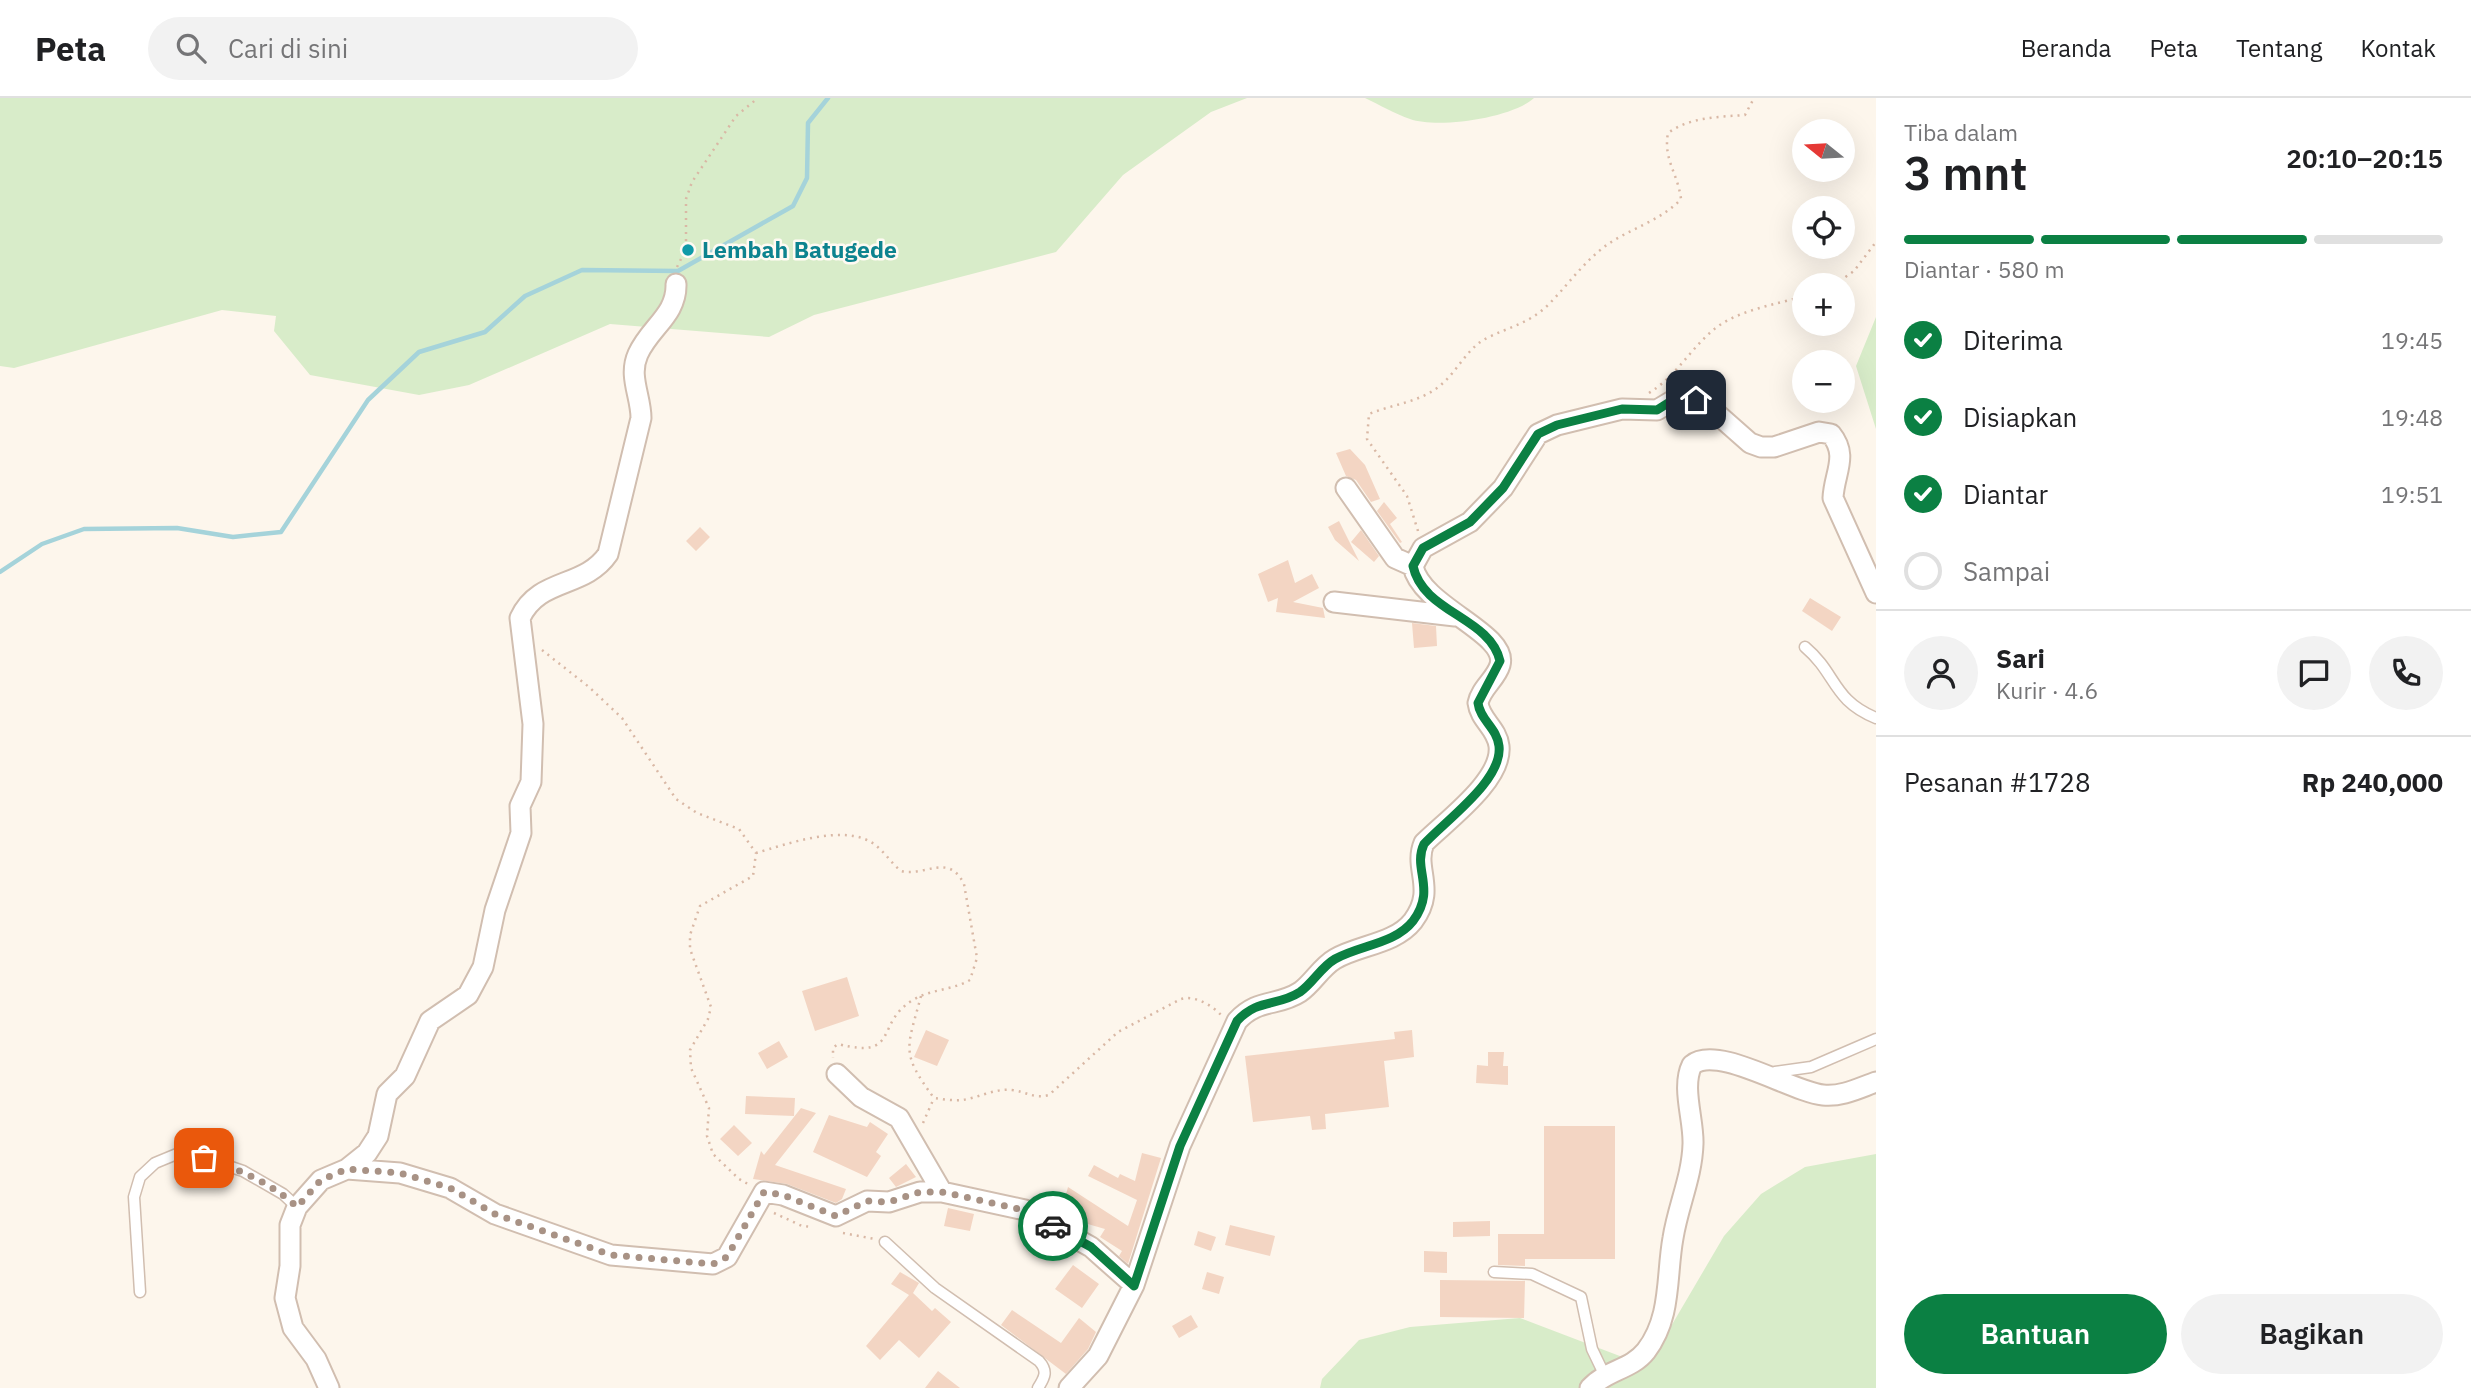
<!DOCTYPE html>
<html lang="id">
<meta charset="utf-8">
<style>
:root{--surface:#fff;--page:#f2f2f2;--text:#202124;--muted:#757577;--line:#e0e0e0;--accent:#0b8043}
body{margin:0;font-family:"IBM Plex Sans",sans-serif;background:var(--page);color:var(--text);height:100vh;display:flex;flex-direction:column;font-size:26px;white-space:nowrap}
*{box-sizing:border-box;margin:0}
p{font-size:23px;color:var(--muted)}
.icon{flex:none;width:38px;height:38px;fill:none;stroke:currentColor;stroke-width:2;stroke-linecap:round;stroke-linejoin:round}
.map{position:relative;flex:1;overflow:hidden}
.drawer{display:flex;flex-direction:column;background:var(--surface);width:595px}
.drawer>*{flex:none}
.needle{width:46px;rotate:288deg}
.tools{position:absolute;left:1792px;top:21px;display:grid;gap:14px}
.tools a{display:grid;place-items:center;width:63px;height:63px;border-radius:50%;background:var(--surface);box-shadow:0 7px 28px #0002;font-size:35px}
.pin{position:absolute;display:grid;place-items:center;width:60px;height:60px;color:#fff;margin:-30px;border-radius:14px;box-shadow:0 4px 10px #0006}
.courier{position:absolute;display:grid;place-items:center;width:70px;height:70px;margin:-35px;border:5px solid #0b8043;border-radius:50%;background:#fff;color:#222;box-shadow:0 2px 9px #0007}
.head em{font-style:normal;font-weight:600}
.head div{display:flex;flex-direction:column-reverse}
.head{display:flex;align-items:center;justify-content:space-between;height:119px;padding:0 28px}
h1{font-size:46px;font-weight:600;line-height:52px}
.bar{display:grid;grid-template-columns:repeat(4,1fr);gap:10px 7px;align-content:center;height:84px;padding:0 28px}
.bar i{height:9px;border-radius:5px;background:var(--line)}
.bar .selected{background:var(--accent)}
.bar p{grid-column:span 4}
.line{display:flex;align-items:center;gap:18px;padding:0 28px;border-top:2px solid var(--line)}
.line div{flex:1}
.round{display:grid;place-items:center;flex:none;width:74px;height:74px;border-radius:37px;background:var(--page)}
ol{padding:0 28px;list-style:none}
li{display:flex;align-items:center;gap:21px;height:77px}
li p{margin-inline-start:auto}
li .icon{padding:7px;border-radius:50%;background:var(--accent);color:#fff;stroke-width:4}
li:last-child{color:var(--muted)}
li i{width:38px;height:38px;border:4px solid var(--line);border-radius:50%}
.primary-button{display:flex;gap:14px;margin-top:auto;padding:14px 28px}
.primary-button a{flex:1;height:80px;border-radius:42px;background:var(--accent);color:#fff;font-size:28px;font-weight:600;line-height:80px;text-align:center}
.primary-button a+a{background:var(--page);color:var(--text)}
header{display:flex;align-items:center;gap:42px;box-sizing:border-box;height:98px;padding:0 35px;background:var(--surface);border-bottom:2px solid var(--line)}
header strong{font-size:33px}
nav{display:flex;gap:38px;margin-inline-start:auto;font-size:24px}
.search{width:490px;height:63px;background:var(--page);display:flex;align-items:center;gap:18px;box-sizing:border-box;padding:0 24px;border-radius:38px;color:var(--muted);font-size:26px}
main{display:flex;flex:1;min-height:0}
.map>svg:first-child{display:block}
.green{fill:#d8ecc9}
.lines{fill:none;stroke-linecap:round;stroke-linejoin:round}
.stream{stroke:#a5d3da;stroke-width:4.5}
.building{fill:#f3d5c3}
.service-casing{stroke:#d1beb0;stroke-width:13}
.minor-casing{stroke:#d1beb0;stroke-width:23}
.path{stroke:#d9b8a5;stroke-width:2.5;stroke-dasharray:2 5;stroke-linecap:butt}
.service{stroke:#fff;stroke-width:10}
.minor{stroke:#fff;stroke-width:19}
.done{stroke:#a89285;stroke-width:7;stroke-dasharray:0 12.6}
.route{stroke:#0b8043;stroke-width:9}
.culture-dot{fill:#0f9aa8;stroke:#fffaf3;stroke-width:2.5}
.labels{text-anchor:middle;stroke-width:5;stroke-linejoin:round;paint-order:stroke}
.culture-label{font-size:23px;font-weight:bold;fill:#0d838f;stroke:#fffaf3;text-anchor:start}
</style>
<header>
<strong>Peta</strong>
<div class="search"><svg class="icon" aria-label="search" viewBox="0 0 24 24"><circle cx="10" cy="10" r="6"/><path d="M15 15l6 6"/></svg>Cari di sini</div>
<nav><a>Beranda</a><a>Peta</a><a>Tentang</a><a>Kontak</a></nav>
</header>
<main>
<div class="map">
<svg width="1876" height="1290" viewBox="0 0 1876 1290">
<rect width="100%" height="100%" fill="#fdf6ec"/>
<path class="green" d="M0,0H1247L1211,14L1123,77L1056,154L814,217L769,239L610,226L469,287L419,297L310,277L274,233L276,218L222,212L14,270L0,268Z
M1365,0H1534C1512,20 1438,31 1410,21C1395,16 1380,7 1365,0Z
M1876,219V331L1856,268Z
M1876,1056V1290H1320L1322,1281L1359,1242L1410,1229L1520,1220L1625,1260L1670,1230L1724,1138L1761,1096L1805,1069Z"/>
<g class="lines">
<path class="stream" d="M0,474L42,446L84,431L177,430L233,439L281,434L368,302L419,254L485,234L525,198L582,172L678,173L793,108L807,80L808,25L828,0"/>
</g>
<path class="building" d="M1350,351L1365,367L1380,401L1371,404L1356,382L1346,378L1336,355Z
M1384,404L1397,420L1390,426L1402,444L1400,445L1377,413Z
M1339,423L1359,463L1335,442L1328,429Z
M700,429L710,439L696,453L686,443Z
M1361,432L1379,458L1374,464L1351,444Z
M1288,462L1295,485L1312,476L1319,490L1293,504L1323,510L1325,520L1276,514L1278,500L1268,504L1258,476Z
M1810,500L1841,519L1832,533L1802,513Z
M1412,525L1436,528L1437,548L1414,550Z
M847,879L859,918L815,933L802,893Z
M926,932L949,942L937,968L914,959Z
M1412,932L1414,959L1384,963L1389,1009L1325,1016L1326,1031L1312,1032L1310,1018L1253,1024L1245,958L1395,941L1394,934Z
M779,943L788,959L767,971L758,955Z
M1488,954H1504L1503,968H1508V987L1476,985L1477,967L1488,968Z
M746,998L795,1000L794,1018L745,1016Z
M801,1010L816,1015L775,1067L846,1091L842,1101L836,1105L787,1086L753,1081L761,1053L764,1057Z
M829,1017L867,1029L870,1024L888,1036L876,1054L881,1058L867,1079L813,1054Z
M734,1027L752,1045L738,1058L720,1041Z
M1544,1028H1615V1161H1525V1168L1498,1167V1136H1544Z
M1142,1055L1161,1060L1128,1166L1119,1158L1122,1153L1100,1139L1105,1131L1060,1118L1068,1089L1128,1128L1137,1102L1088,1078L1094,1067L1118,1080L1120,1076L1135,1083Z
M906,1066L916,1079L896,1089L889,1080Z
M948,1110L974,1116L970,1133L944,1128Z
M1490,1123V1138L1453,1139V1124Z
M1230,1127L1275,1138L1270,1158L1225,1147Z
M1198,1133L1216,1139L1211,1153L1194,1147Z
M1424,1153L1447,1154V1175L1424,1174Z
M1073,1167L1099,1186L1082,1210L1055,1191Z
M900,1174L919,1185L913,1195L932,1213L935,1210L951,1224L919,1260L899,1242L880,1262L866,1248L909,1197L891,1186Z
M1207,1174L1224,1179L1219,1196L1202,1191Z
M1440,1182L1525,1183L1524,1220L1440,1219Z
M1012,1212L1061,1245L1079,1220L1096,1234L1088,1251L1066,1276L1001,1227Z
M1191,1217L1198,1229L1179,1240L1172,1228Z
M938,1273L960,1290H925Z"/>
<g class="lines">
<g class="service-casing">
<path id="service" d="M1805,549C1837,576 1832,602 1876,620
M1775,974L1811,969L1876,941
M885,1144L935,1190L1039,1263C1048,1273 1045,1279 1038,1290
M1494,1174L1532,1176L1581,1199L1592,1251L1604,1276
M140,1194L134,1099L140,1079L155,1065L184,1053L243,1073L283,1096L297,1109"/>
</g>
<g class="minor-casing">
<path id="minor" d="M1346,390L1395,460L1413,468
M1334,504L1455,518
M837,976L861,999L899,1020L942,1094
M347,1071L400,1075L450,1090L495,1116L611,1157L713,1166L727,1159L764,1094L783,1097L836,1118L867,1103L889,1104L920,1094H942L1025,1112L1091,1149L1134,1187
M329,1290L316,1261L293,1230L285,1200L290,1168V1127L297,1109L321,1082L347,1071L367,1055L378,1038L387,996L405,978L430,923L468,897L483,869L495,812L521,735L520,708L531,684L533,626L520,520C539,479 584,491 608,456L641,320C641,298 628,278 638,256C650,229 677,217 676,186
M1069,1290L1098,1258L1134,1187L1180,1048L1237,923C1258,900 1277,909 1300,894C1313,885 1321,869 1335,861C1359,847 1395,846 1413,823C1437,791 1413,771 1424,745C1446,723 1503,682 1499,648C1497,630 1480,622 1478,605C1481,590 1496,581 1500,567C1509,535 1421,509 1413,468L1423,450L1470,424L1503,390L1538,336L1557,327L1622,311L1657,312L1677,300H1690L1716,315L1750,345L1761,349H1774L1819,334L1831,336C1849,358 1834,375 1833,400L1876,495
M1590,1290C1606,1272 1631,1272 1646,1253C1672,1219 1666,1178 1673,1140C1678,1108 1692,1079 1693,1046C1694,1022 1681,989 1692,967C1717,946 1792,994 1823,997C1842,999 1859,990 1876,984"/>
</g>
<path class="path" d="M677,169L686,151V101L692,84L736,18L758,0
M1834,187L1854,173L1876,144
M1649,295C1675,279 1689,253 1712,233C1736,212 1775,207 1804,198
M1418,433L1407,398L1367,341L1369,316C1393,306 1422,304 1442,286C1458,272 1468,249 1487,240C1509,229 1530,225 1548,207C1567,188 1582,166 1604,149C1628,131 1661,123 1681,101C1678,76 1663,61 1668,35C1690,19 1718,19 1745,17L1754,0
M542,552L589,589L622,620L676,701L697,715L739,731L756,755L753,778L700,808L690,837V851L711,909L708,921L690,952L691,970L709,1010L707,1038L713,1056L739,1081L748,1086
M756,755C787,746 845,725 874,746C884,753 891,765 901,773C926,779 948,754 964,786L977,860L970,882C953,892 931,891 913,902C874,925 901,962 838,946L833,950V960
M921,898C907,951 900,954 934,1000C943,1001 953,1003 962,1002C978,1000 995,990 1012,992C1027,994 1034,1001 1049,997L1118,934L1181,901C1194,897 1212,907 1221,917
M923,1025L934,1000
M774,1115L802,1128L813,1129
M843,1135L875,1141"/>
<use href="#service" class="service"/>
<use href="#minor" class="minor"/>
</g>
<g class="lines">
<path class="done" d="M204,1060C238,1071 270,1084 297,1109L321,1082L347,1071L400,1075L450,1090L495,1116L611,1157L713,1166L727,1159L764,1094L783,1097L836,1118L867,1103L889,1104L920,1094H942L1024,1112L1053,1128"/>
<path class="route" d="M1053,1128L1091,1149L1134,1188L1180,1048L1237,923C1258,900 1277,909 1300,894C1313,885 1321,869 1335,861C1360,847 1395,846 1413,823C1437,791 1412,771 1424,746C1446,722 1503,682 1499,648C1497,630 1480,622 1478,605L1500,563C1490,519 1423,515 1413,468L1423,450L1470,424L1503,390L1538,336L1557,327L1622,311L1657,312L1676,300L1696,302"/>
</g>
<circle class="culture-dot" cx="688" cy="152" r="7"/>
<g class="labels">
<g class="culture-label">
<text x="702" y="160">Lembah Batugede</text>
</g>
</g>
</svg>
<div class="tools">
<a><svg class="needle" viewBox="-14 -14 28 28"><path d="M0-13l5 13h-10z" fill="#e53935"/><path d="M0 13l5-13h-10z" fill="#757577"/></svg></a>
<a><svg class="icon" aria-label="locate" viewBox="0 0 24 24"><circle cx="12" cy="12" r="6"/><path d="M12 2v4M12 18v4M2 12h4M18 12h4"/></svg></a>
<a>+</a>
<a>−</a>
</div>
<div class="pin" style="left:204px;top:1060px;background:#ea580c"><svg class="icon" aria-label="bag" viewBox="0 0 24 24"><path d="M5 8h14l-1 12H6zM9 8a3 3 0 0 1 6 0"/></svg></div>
<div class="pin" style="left:1696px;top:302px;background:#1f2937"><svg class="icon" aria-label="home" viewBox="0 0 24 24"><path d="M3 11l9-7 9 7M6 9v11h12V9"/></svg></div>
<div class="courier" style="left:1053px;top:1128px"><svg class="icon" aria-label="car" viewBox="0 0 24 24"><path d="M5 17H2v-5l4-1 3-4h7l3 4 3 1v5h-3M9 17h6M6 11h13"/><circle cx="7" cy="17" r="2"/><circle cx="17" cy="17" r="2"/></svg></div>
</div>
<section class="drawer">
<div class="head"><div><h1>3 mnt</h1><p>Tiba dalam</p></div><em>20:10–20:15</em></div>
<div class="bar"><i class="selected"></i><i class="selected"></i><i class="selected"></i><i></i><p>Diantar · 580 m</p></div>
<ol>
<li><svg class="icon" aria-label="check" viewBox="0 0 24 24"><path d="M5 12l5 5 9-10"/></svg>Diterima<p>19:45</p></li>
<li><svg class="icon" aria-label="check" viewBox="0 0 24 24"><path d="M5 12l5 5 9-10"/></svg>Disiapkan<p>19:48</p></li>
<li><svg class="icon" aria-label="check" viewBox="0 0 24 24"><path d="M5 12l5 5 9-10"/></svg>Diantar<p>19:51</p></li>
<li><i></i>Sampai</li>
</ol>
<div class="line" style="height:126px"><a class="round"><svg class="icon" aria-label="person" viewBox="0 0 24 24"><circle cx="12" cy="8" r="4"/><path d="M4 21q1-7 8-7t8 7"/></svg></a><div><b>Sari</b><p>Kurir · 4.6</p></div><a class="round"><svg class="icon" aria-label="chat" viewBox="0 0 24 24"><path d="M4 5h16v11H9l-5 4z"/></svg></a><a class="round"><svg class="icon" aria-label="phone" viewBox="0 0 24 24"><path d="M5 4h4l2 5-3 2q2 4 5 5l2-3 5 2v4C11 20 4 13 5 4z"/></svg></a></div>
<div class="line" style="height:91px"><div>Pesanan #1728</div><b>Rp 240,000</b></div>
<div class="primary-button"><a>Bantuan</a><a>Bagikan</a></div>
</section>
</main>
